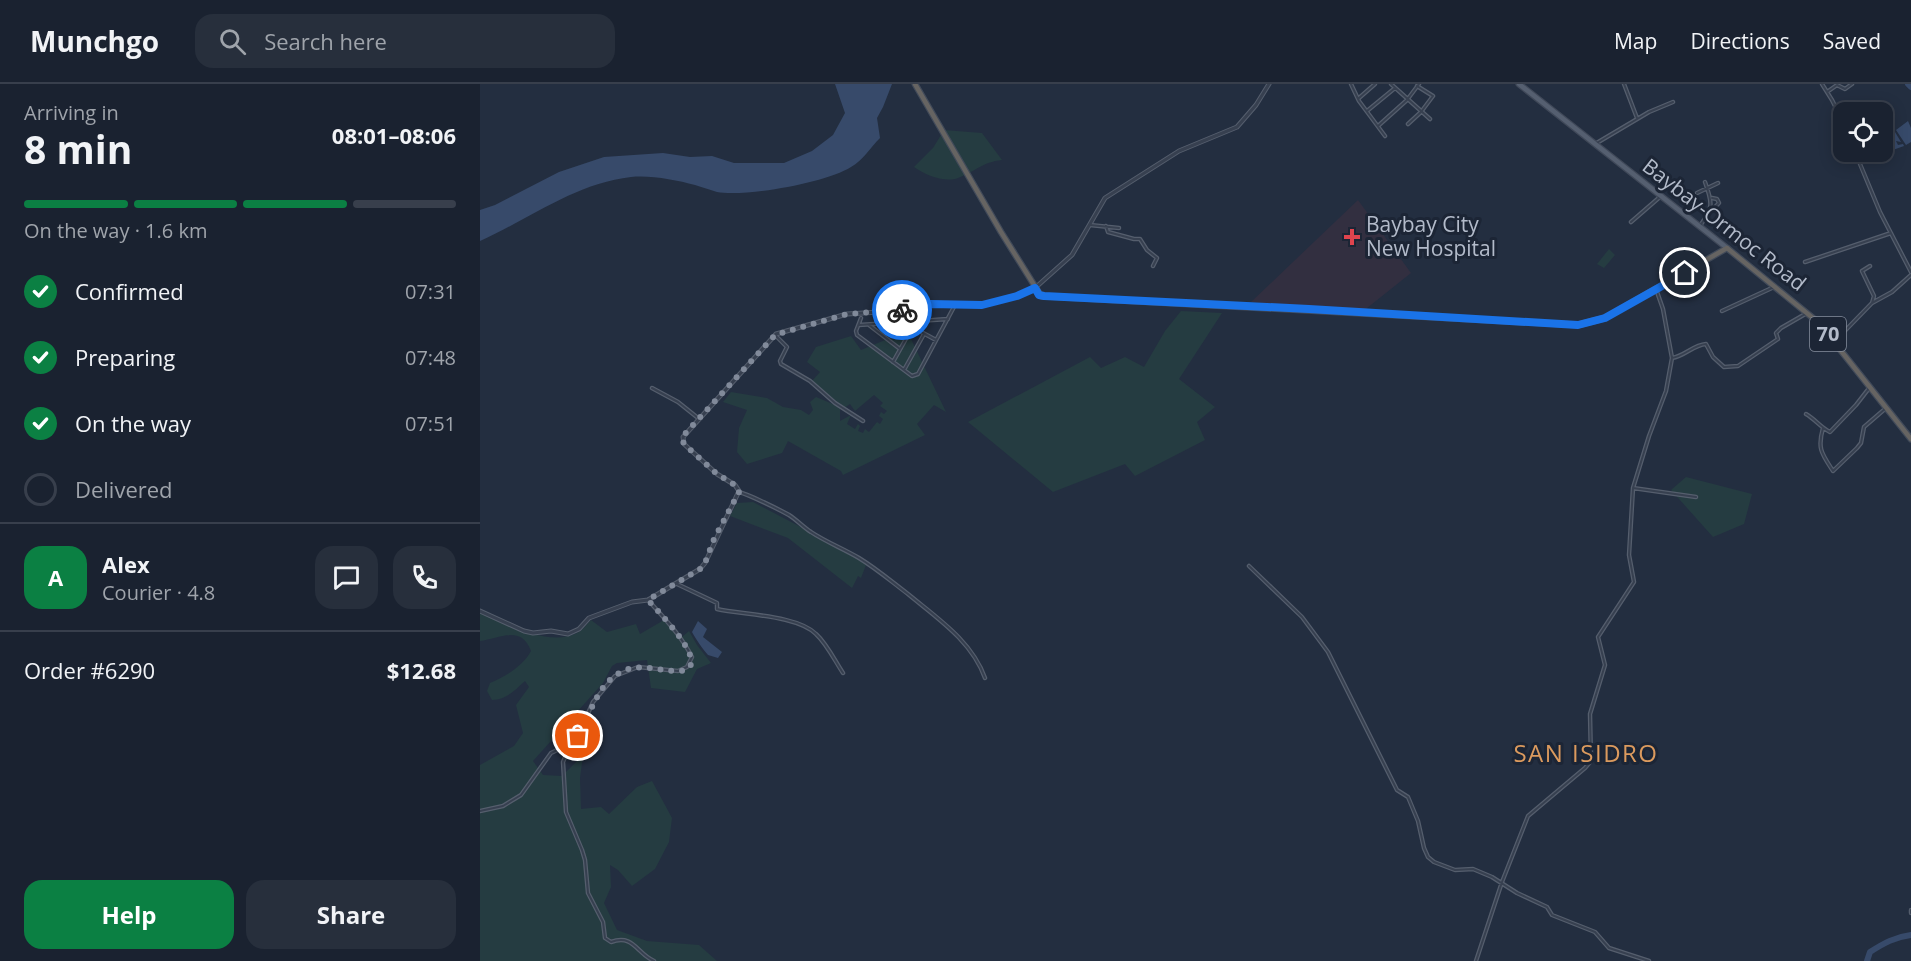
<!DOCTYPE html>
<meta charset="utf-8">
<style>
:root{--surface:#1a2230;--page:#272f3c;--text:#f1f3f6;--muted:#9fa4ab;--line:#383f4c;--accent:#0b8043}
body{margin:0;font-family:"Open Sans",sans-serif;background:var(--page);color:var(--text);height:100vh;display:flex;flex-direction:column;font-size:22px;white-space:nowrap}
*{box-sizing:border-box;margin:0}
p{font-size:20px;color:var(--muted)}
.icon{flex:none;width:33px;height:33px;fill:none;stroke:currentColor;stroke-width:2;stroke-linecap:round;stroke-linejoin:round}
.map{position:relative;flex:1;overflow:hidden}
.drawer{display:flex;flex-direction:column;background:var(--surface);width:480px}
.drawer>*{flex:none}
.fabs{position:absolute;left:1353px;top:18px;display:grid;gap:12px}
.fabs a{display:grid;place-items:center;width:60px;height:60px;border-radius:12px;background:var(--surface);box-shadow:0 3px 15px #0003,0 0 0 2px var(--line);font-size:30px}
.pin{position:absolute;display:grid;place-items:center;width:51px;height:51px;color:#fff;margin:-26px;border:3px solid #fff;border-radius:50%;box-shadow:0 2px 6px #0007}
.courier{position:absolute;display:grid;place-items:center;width:60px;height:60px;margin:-30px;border:4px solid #1a73e8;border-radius:50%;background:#fff;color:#222;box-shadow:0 2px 8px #0007}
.headline em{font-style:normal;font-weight:700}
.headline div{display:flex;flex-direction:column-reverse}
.headline{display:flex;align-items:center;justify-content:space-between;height:102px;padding:0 24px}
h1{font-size:39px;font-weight:700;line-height:45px}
.bar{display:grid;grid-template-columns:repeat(4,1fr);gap:9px 6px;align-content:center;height:72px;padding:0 24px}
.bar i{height:8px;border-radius:4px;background:var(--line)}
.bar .current{background:var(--accent)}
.bar p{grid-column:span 4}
.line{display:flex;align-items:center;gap:15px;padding:0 24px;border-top:2px solid var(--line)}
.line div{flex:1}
.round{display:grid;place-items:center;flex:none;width:63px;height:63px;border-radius:18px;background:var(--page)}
ol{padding:0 24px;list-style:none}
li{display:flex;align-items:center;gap:18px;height:66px}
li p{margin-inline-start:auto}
li .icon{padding:6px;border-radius:50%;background:var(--accent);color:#fff;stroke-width:4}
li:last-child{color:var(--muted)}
li i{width:33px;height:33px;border:3px solid var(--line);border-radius:50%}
.button{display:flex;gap:12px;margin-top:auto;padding:12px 24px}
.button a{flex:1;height:69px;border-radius:18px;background:var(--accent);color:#fff;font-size:24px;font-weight:700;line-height:69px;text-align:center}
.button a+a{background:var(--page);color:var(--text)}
header{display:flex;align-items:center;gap:36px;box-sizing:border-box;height:84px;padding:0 30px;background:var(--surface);border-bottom:2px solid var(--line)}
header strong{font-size:28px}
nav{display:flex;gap:33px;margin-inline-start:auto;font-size:21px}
.search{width:420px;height:54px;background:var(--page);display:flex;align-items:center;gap:15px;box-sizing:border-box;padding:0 21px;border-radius:18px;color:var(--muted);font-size:22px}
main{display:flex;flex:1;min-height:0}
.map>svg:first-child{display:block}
.medical{fill:#322f40}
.green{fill:#253c41}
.water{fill:#374a6a}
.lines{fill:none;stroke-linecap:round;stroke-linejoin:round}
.river{stroke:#374a6a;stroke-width:6}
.minor-casing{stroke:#555e6d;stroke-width:4.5}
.tertiary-casing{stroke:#555e6d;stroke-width:5}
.primary-casing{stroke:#404959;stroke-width:7}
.trunk-casing{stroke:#424b5a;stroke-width:7}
.minor{stroke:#374050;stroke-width:2}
.tertiary{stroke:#374050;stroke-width:3}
.primary{stroke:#555f70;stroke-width:4.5}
.trunk{stroke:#666462;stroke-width:4.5}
.done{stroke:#818a9a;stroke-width:6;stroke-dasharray:0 10.8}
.route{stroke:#1a73e8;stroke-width:8}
.health-dot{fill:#e0444e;stroke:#1c2535;stroke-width:2}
.labels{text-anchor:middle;stroke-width:6;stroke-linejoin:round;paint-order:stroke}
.shield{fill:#1c2535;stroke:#868e9d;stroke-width:1.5}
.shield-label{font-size:20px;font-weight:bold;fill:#b3bbca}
.poi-label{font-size:21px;fill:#b3bbca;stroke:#1c2535;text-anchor:start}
.street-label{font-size:21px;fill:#b3bbca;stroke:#1c2535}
.quarter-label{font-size:24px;letter-spacing:1.5px;fill:#db9a5e;stroke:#1c2535}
</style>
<header>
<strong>Munchgo</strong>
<div class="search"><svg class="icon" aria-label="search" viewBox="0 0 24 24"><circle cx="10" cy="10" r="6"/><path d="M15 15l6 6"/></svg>Search here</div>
<nav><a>Map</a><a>Directions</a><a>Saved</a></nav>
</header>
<main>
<section class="drawer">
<div class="headline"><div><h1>8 min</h1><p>Arriving in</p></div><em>08:01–08:06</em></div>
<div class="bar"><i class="current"></i><i class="current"></i><i class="current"></i><i></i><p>On the way · 1.6 km</p></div>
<ol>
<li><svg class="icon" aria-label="check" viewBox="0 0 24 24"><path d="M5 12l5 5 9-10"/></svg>Confirmed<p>07:31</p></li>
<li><svg class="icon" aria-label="check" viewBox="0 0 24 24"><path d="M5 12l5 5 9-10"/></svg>Preparing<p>07:48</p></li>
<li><svg class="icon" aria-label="check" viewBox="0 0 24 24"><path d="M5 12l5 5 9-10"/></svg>On the way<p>07:51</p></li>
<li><i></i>Delivered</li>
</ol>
<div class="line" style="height:108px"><b class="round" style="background:var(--accent);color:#fff">A</b><div><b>Alex</b><p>Courier · 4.8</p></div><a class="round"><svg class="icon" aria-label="chat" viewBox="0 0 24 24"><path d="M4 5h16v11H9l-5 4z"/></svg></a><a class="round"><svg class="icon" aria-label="phone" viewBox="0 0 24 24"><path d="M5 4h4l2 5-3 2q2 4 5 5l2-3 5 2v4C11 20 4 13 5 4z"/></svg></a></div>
<div class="line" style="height:78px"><div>Order #6290</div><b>$12.68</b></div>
<div class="button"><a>Help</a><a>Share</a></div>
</section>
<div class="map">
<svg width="1431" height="877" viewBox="0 0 1431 877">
<rect width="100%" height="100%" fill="#232e40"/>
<path class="medical" d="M878,116L931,189L882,228L771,218Z"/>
<path class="green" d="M464,46L502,49L522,76C502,78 495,88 478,94C465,99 445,91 434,83L453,64Z
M1129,165L1135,171L1124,184L1117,180Z
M701,227L742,229L699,295L735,323L717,338L725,356L655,392L645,380L573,408L488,338L610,273L621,284L645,273L664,283L685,247Z
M421,234L466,328L454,321L437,340L445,351L363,391L361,387L308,357L302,369L267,380L257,368L259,344L267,326L243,318L251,308L287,314L303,323L321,326L329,331L333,326L330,318L336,313L360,323V337L371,331L367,340L375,345L378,340L380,342L378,347L383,349L385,345L389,348L397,338L400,340L403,335L399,332L401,328L404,330L407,327L400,322L403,319L394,311L375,327L370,320L364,324L332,297L340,288L327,278L336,263L371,252L381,266L410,254L414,256L415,252L412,250L408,239Z
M1206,393L1272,410L1264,440L1233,453L1191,406Z
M273,418L378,473L386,481L381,494L378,492L372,504L308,454L250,432L257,419Z
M0,529C26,540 69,563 97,549C102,547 107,540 111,536L127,548L156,540L160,550L184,536L202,553L209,547L217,561L231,579L217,585L205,608L171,604L167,576L137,579L132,582L123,599L53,677L63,691L82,692L103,671L100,694L101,725L121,723L129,730L157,703L172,697L192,734L189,758L175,785L152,802L138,786L130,781L131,803L124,819L137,846L167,857L219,861L237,877H0V681L34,662L43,649L36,621L49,603L45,597C34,607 27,615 12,616L7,607L10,599C26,592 43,582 51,567C41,540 19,555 0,557Z"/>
<path class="water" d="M355,0H412L403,23L397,34L400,54C390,64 383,76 371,83C346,99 266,113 237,108C230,106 222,103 215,101C196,96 171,91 151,93C96,99 49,135 0,157V126L15,121L79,88L124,73L183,69L210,73L232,72L254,79H304L332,67L353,51L365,29Z
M1428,37L1431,44V58L1426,61L1416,46Z
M1415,48L1421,58L1416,57L1418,61L1423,60L1424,62L1410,67L1406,60Z
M218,537L227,545L223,553L242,568L238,574L228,571C224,567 215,554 212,548Z"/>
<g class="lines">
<path class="river" d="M1428,0L1431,3
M1387,877L1390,868C1404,859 1415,853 1431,851"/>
<g class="minor-casing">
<path id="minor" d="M871,0L879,17L905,52
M911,0L950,35
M1144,0L1157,34
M1342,0L1352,16L1364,40
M1347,8L1357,1L1365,5L1372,0
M879,14L895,0
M887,27L915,4
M928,40L941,28L953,12L937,2
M898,42L927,16L939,0
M1115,60L1169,28L1193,18
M1375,68L1400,128L1431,188
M1217,109L1238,99
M1230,128L1239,119L1237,115L1232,114
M1151,138L1181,112
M610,141L639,144
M626,142L628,148L654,155H660L667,166L677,174L673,182
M1220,142C1233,123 1233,120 1225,98
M1325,178L1411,149
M1390,182L1382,187L1394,212L1392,219
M1242,227L1294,203
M381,234L376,247L377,251L432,292L438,290L475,221
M407,239L427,253
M379,241L468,235
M389,241L420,265
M432,243L456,256
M295,251L307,263L300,277L301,280L330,297L355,319L383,337
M1355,257L1392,219L1412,208L1431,191
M1192,274C1205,272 1213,261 1226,260L1233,273L1244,283L1258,282L1298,255L1296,249L1301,244L1327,229
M413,278L441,228
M424,286L444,250
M172,304L198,318L218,334
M1326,330C1335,335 1340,343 1350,348L1376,321L1390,303
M1343,344C1337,365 1342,370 1353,387L1377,364L1381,359L1384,343L1406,324
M1153,404L1216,413
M259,408C270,411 298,425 309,431C317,436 323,443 331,448C346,458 364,465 379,474C397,485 412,498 428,510C457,534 492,557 505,594
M769,482L822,533L848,568L917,706L928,713L938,737L944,764L948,773L954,778L975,786L993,785L1012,793L1037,809L1067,823L1072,831L1115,848L1129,864L1169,877
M197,500L237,519V525C263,531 317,531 336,550C347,560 355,577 363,589
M90,661L83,678L86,728L102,766L105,776L108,809L123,838L125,854L131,858C154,850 156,869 174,877
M0,727L23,722L41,711L71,669L90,660L98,652L113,618L135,592L158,583L198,587L207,583L212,573C201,551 184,534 168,516
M1431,826V829
M996,877L1022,798L1048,732L1105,684L1111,677L1110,630L1125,581L1118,553L1154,498L1149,471L1153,404L1169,352L1186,307L1192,274L1183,225L1176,205"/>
</g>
<g class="tertiary-casing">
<path id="tertiary" d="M0,527L44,547L53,549L71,547L88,550L99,545L109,534L152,518L168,516L220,485L225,479L259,407L255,401L237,390L204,360L203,353L296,250L367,230L416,227L450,220L502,221L537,212L555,204L592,171L625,114L699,67L757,43L776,21L789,0"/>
</g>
<g class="primary-casing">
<path id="primary" d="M1039,0L1247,164"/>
</g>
<g class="trunk-casing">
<path id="trunk" d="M435,0L521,148L561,212L1098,241L1125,234L1247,164L1339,239L1431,355"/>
</g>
<use href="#minor" class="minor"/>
<use href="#tertiary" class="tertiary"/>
<use href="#primary" class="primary"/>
<use href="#trunk" class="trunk"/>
</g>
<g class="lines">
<path class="done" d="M98,652C111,631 116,601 141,588C158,579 176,586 195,587C241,589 176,526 168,516L220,485L225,479L234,455L259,408L255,401L237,390L204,360L202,355L204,351L295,251L367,230L422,226"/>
<path class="route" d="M422,226L450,220L502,221L537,212L555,204L559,211L564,212L829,225L1098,241L1125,234L1205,189"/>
</g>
<path class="health-dot" d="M869 144h6v6h6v6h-6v6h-6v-6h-6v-6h6z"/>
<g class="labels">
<rect class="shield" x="1330" y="233" width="36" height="34" rx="4.5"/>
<g class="shield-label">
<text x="1348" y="257">70</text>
</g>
<g class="poi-label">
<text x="886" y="148">Baybay City<tspan x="886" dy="24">New Hospital</tspan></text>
</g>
<g class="street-label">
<text transform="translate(1244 141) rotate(38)" y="7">Baybay-Ormoc Road</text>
</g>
<g class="quarter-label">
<text x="1106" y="678">SAN ISIDRO</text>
</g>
</g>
</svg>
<div class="fabs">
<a><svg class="icon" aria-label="locate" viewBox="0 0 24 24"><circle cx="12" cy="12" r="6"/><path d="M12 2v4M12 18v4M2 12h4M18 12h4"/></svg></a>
</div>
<div class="pin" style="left:98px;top:652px;background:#ea580c"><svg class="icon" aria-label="bag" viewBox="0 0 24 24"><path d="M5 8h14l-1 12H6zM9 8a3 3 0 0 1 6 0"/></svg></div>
<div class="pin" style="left:1205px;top:189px;background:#1f2937"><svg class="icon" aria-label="home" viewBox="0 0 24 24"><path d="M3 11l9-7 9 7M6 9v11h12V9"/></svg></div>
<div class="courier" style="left:422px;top:226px"><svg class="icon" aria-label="bike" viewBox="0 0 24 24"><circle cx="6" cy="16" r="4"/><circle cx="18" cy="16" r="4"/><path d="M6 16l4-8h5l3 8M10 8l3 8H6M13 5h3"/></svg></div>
</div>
</main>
